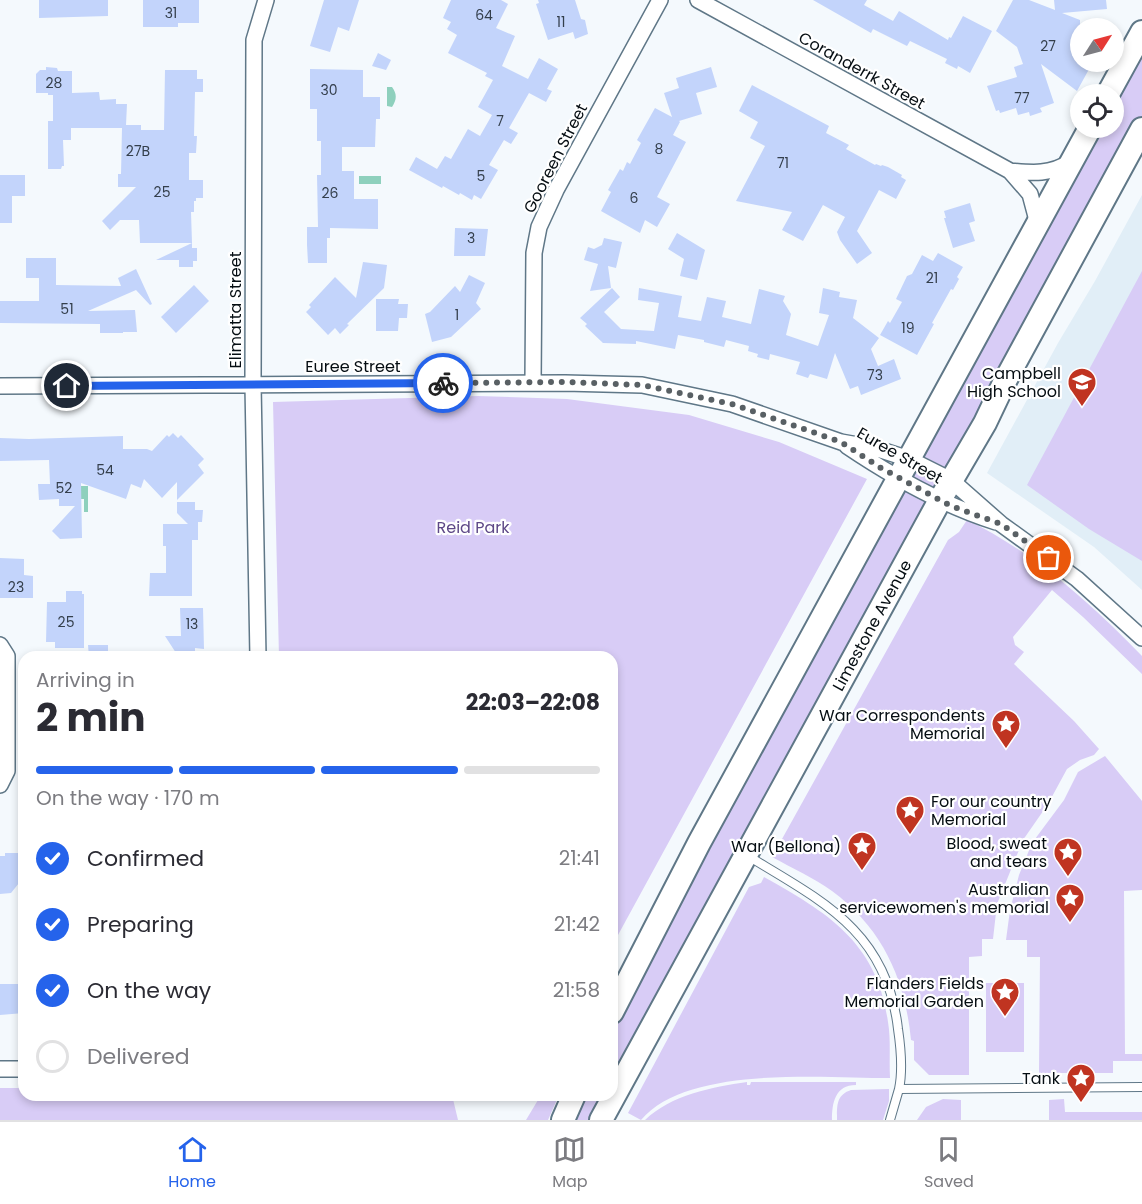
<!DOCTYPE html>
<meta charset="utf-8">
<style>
:root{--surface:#fff;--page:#f7f7f7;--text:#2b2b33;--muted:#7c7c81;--line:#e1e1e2;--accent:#2563eb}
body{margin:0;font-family:Poppins,sans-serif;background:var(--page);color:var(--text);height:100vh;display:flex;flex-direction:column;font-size:22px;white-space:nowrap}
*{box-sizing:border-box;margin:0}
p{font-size:20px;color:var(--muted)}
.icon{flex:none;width:33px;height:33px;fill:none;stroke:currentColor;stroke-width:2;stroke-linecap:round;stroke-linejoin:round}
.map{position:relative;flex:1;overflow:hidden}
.sheet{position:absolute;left:18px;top:651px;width:600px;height:450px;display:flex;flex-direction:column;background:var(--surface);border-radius:18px;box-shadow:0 3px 9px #0003}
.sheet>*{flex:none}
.needle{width:39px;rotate:54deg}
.fabs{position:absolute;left:1070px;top:18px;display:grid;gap:12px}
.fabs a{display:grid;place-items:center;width:54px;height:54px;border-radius:50%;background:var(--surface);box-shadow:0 3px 9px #0003;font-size:30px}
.pin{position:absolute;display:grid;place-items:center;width:51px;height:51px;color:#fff;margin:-26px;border:3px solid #fff;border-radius:50%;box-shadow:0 2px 6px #0007}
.courier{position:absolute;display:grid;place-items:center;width:60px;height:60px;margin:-30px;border:4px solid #2563eb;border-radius:50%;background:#fff;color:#222;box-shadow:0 2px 8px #0007}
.head em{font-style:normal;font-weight:700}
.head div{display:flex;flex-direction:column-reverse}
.head{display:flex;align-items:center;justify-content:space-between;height:102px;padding:0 18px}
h1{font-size:39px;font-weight:700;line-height:45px}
.bar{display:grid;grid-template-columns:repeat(4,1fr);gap:9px 6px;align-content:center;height:72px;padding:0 18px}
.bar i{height:8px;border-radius:4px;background:var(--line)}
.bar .selected{background:var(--accent)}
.bar p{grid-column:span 4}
ol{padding:0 18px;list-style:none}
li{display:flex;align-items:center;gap:18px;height:66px}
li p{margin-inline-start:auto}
li .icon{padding:6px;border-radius:50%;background:var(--accent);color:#fff;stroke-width:4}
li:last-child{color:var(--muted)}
li i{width:33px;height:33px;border:3px solid var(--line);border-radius:50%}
.menu{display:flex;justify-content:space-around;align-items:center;height:84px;border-top:2px solid var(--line);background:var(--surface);font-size:16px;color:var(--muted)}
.menu a{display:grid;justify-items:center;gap:3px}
.menu .selected{color:var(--accent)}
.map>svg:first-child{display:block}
.built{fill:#e1eef7}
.green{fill:#d8ccf6}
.water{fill:#8ed0bd}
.building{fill:#c3d4fb}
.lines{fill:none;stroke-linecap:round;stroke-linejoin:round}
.service-casing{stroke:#5f7787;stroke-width:10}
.minor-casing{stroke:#5f7787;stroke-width:18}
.secondary-casing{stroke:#5f7787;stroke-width:26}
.service{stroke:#fff;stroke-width:8}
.minor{stroke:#fff;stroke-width:15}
.secondary{stroke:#fff;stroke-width:22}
.done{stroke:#596064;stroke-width:6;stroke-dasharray:0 10.8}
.route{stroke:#2563eb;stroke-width:8}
.labels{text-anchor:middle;stroke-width:4.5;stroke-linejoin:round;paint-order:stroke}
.number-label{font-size:14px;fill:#343f4c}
.street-label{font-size:16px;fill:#050d12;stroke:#fff}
.poi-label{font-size:16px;fill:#050d12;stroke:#fff;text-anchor:end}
.park-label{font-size:16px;fill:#5e4887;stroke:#fff}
</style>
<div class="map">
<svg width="1142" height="1120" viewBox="0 0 1142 1120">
<rect width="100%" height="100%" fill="#f4f9fd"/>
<path class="built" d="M1142,195V590L1094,547L987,473L1058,343L1095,281Z"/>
<path class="green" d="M1142,50V135L612,1077V1034L677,901L1100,128H1113V103Z
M1142,271V561L1089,529L1027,485Z
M478,396L567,399L689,415L779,442L867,479L612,946V657H279L273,402Z
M967,520C1032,551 1092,604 1142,656V674L1083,617L1052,590L1013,637L1015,645L1024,652L1014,664L1074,721L1099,749L1094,755L1080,760L1067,769L1048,804L1023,840L997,904L993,939H982V956L969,957V1075H929L914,1060V1041L911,1040C905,979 883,929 832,891C814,878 792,868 772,857L948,540L959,532Z
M1105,756L1142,801V890L1124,891L1125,1054H1142V1061H1113V1073H1039L1040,957H1027V940H1006L1010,910L1019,875L1032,843L1064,800L1078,772Z
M764,877C828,913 877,942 888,1022C891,1040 889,1059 890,1078C823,1078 687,1065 641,1120L628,1113L749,887L761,883Z
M986,983H1024V1052H986Z
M747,1082V1085H750L751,1082H856V1085C835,1085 832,1103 832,1120H645C671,1095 712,1087 747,1082Z
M0,1088H24V1095H452L458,1120H0Z
M889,1089V1101L883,1120H837C837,1106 836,1095 851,1090Z
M541,1095H559L548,1120H526Z
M582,1095H602L589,1120H570Z
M943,1099L961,1100V1120H917L926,1107Z
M1064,1099L1065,1112H1142V1120H1049V1100Z"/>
<path class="water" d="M387,87H392C397,94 397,99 392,107L387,106Z
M359,176H381V184H359Z
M77,486H88V512H84V499H77Z"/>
<path class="building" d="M39,0H108V16L39,18Z
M143,0H199V23H178V27H143Z
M324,0H359L349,31L338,27L330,52L310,46Z
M451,0H501L508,4L496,28L515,36L502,66L528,79L539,58L558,69L547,89L552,91L546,102L529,93L509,128L518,133L511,144L504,140L489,165L498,170L481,199L474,195L472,200L460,193L459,195L443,186L442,188L409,170L416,157L437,169L445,156L451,159L468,129L480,136L492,115L478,107L493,80L485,76L487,73L448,53L457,35L447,29L451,22L443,18Z
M538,0H575L581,19L585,20L588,34L575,39L573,32L548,40L536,4L539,3Z
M813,0H867L864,5L893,21L899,11L948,40L949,37L951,38L963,16L992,31L970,73L958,66L957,69L945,63L947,59L910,41L907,46L873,29L871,33Z
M1013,0H1029L1055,10L1054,0H1106L1107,9L1062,13L1080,20V62H1093L1077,91L1041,64L1054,103L1040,108L1042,112L1030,116L1029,112L1018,115L1016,108L1000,113L999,110L996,111L987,86L1017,77L1014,67L1023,64L1017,47L996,31Z
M378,53L391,60L386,70L372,66Z
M46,67L57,68L58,71H72V93L99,92L100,100L116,99V104H127L126,125H141V130H164L165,70H197V79H203V92H195L194,136H197L196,153H189V180H203V198H196V201H194V212H191L192,243H140L139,220H120L110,230L102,221L136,187H118V174H121L122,128H71V140H63L64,166H62L61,169H48V121H53V95H48V93H36V74L40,70H46Z
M711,67L717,87L696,93L702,114L679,121L680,122L673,135L686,142L657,197L670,204L657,227L645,220L640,233L601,211L611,192L608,190L620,169L623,171L627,162L630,164L641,143L637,140L655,108L672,117L664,93L679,88L676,78Z
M310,69L363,70V97H380V119H376L375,147H342V171H354V199H378V229L330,228V238H327V263H308L307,245V227H318L317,175H321V141H317V109H310Z
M752,85L829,126L826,133L849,145L846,149L875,165L876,164L881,166L882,165L888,167L902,175L901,177L906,180L896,199L879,190L857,231L872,253L857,264L840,240L837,232L845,217L823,205L803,241L782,230L792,212L736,201L765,146L750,138L758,122L739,111Z
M0,175H25V196H12V223H0Z
M970,203L975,221L969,223L975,241L953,248L944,218H946L944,211Z
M455,228L488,229L485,256H454Z
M677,233L705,250L697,280L680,276L684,259L668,249Z
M604,238L622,242L616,268L608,266L611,288L590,291L598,264L584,260L588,247L594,249L602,245Z
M192,243V248H197V261H193V267H179V260H156Z
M938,253L963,267L957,277L959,279L953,290L951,289L932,323L934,324L917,355L880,335L888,321L890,323L902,302L896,299L907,276L912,274L922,255L933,261Z
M26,258H56V285L121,286L118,278L136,269L152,304L150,305L136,290L88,311L135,310L137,332H123V333H100V324L0,323V301H39V278H26Z
M363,262L387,265L384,288L347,324L349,325L340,334L335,328L328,335L306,312L311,307L309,305L335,277L356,298Z
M469,275L485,283L476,303L481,309L451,337L432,342L425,314L430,312L455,286L460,292Z
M194,285L209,301L176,333L161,317Z
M612,288L620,297L604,312L621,329L654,331L659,303L638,300L639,288L682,296L678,317L701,321L707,297L726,301L722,317L751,324L759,289L785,296L783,301L791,314L786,335L818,346L829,315L819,313L823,288L840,292L839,297L857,300L853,318L879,338L871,349L878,366L894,359L901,379L861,395L858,386L850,389L835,353L827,379L810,374L808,378L796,374L800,362L770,354L769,360L757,357L758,354L748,351L749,346L726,340L724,347L704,342V340L678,335L675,349L636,341V344L603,343L585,326L587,324L580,318Z
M376,299H399L398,304H408L407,318H399L398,331H376Z
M173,433L178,438L181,435L204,459L198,465L204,473L177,500V482L162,498L144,479L141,488L131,484L126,499L81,483L82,538L60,539L52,531L75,506H59V499L39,500L38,484H50L49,460L0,461V438L29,439L123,436V449H147L152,451L167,435L169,437Z
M177,502H195V510H203L202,522H198V540H192V596H149L150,573H166V546H163V524H188L177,513Z
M0,558L24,559V575L33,576V598H0Z
M66,591H82V594H84V648H55V642H46L47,602H66Z
M180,608H203L204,649L195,648V653H176L165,636H181Z
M88,645H108V657H89Z
M5,853H18V858H24V882L19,883L11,893L0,894V856H5Z
M0,984H24V1013L0,1015Z"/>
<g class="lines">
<g class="service-casing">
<path id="service" d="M748,856C824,902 887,932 898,1029C901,1049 903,1070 899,1089L1142,1087
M890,1120L899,1089"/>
</g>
<g class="minor-casing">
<path id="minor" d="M698,0L1010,171L1030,194L1038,224
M1010,171C1032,173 1050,175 1070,162
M533,383L534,253L539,227L556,190L660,0
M0,386L565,383L642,385L732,404L841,442L875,448L909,459L951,480L1001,524L1077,579L1142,638
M847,446C893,477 942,505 996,522
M0,645L7,656V771L0,785
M258,657L253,385L254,40L266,0
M0,1069H24"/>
</g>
<g class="secondary-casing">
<g id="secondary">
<path d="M1108,94L1142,32"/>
<path d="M612,1012L699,843L1090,128"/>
<path d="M563,1120L574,1095"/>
<path id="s1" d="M601,1120L940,500L985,423L1005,381L1142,129"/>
</g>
</g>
<use href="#service" class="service"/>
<use href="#minor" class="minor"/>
<use href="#secondary" class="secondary"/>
</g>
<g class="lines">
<path class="done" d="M443,383L566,382L642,385L732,404L841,442L881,468L951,506L1001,524L1049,558"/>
<path class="route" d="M67,386L443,383"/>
</g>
<defs>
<g id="school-pin" transform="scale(1.5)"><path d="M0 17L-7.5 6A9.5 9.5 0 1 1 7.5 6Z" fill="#c03421" stroke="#fff"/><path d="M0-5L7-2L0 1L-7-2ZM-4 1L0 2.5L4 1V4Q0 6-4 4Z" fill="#fff"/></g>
<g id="sight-pin" transform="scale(1.5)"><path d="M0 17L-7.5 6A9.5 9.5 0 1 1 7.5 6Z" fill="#c03421" stroke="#fff"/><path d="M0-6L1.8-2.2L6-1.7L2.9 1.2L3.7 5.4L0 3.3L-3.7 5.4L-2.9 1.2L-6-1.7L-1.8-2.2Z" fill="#fff"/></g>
</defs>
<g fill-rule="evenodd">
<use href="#school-pin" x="1082" y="382"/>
<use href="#sight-pin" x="1006" y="724"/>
<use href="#sight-pin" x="910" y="810"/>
<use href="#sight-pin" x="862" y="846"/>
<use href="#sight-pin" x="1068" y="852"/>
<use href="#sight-pin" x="1070" y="898"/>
<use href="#sight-pin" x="1005" y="992"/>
<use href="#sight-pin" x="1081" y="1078"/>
</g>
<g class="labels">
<g class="number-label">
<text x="171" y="18">31</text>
<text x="484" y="20">64</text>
<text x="561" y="27">11</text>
<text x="1048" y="51">27</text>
<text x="54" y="88">28</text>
<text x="329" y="95">30</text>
<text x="1022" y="103">77</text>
<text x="500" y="126">7</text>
<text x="659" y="154">8</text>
<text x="138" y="156">27B</text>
<text x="783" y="168">71</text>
<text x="481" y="181">5</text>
<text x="162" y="197">25</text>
<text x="330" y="198">26</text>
<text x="634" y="203">6</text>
<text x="471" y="243">3</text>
<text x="932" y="283">21</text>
<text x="67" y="314">51</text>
<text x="457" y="320">1</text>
<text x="908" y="333">19</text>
<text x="875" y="380">73</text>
<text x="105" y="475">54</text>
<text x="64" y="493">52</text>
<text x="16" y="592">23</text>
<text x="66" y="627">25</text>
<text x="192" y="629">13</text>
</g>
<g class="street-label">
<text transform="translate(862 70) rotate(29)" y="6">Coranderrk Street</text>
<text transform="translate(555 158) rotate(-63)" y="6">Gooreen Street</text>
<text transform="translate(235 310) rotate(-90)" y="6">Elimatta Street</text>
<text x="353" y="372">Euree Street</text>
<text transform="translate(900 455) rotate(30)" y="6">Euree Street</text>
<text dy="6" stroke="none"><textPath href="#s1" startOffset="564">Limestone Avenue</textPath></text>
</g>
<g class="poi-label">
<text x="1061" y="379">Campbell<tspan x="1061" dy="18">High School</tspan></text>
<text x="985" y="721">War Correspondents<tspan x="985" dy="18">Memorial</tspan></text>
<text x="931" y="807" text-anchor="start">For our country<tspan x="931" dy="18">Memorial</tspan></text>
<text x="1047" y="849">Blood, sweat<tspan x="1047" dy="18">and tears</tspan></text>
<text x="841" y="852">War (Bellona)</text>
<text x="1049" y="895">Australian<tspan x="1049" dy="18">servicewomen's memorial</tspan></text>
<text x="984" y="989">Flanders Fields<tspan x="984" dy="18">Memorial Garden</tspan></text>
<text x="1060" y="1084">Tank</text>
</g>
<g class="park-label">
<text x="473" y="533">Reid Park</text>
</g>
</g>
</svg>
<div class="fabs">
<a><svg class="needle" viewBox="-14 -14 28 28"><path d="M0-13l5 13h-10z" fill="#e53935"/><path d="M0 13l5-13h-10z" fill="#7c7c81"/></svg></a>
<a><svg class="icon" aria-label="locate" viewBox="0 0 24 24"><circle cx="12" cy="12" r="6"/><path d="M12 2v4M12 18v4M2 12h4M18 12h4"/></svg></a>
</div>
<div class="pin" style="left:1049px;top:558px;background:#ea580c"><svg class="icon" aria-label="bag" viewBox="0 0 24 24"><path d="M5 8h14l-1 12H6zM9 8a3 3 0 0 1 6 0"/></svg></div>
<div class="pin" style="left:67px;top:386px;background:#1f2937"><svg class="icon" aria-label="home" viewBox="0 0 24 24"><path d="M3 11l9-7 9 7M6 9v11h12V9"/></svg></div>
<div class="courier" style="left:443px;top:383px"><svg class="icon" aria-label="bike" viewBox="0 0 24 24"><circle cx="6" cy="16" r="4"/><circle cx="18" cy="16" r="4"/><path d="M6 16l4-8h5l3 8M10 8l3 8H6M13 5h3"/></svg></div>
<section class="sheet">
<div class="head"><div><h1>2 min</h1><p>Arriving in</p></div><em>22:03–22:08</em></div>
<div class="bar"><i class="selected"></i><i class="selected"></i><i class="selected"></i><i></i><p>On the way · 170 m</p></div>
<ol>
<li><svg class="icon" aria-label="check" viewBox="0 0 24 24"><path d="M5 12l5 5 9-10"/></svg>Confirmed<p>21:41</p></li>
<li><svg class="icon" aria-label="check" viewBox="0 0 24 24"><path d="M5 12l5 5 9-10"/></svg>Preparing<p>21:42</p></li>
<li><svg class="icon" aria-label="check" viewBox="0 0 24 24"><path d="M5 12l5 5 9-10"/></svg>On the way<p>21:58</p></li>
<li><i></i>Delivered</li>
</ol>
</section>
</div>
<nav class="menu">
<a class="selected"><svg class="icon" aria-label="home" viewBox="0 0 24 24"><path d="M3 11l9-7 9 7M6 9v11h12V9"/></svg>Home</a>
<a><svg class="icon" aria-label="map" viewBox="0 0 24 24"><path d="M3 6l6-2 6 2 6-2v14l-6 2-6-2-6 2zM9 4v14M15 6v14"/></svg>Map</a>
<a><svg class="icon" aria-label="saved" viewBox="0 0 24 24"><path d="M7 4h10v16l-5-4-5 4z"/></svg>Saved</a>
</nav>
